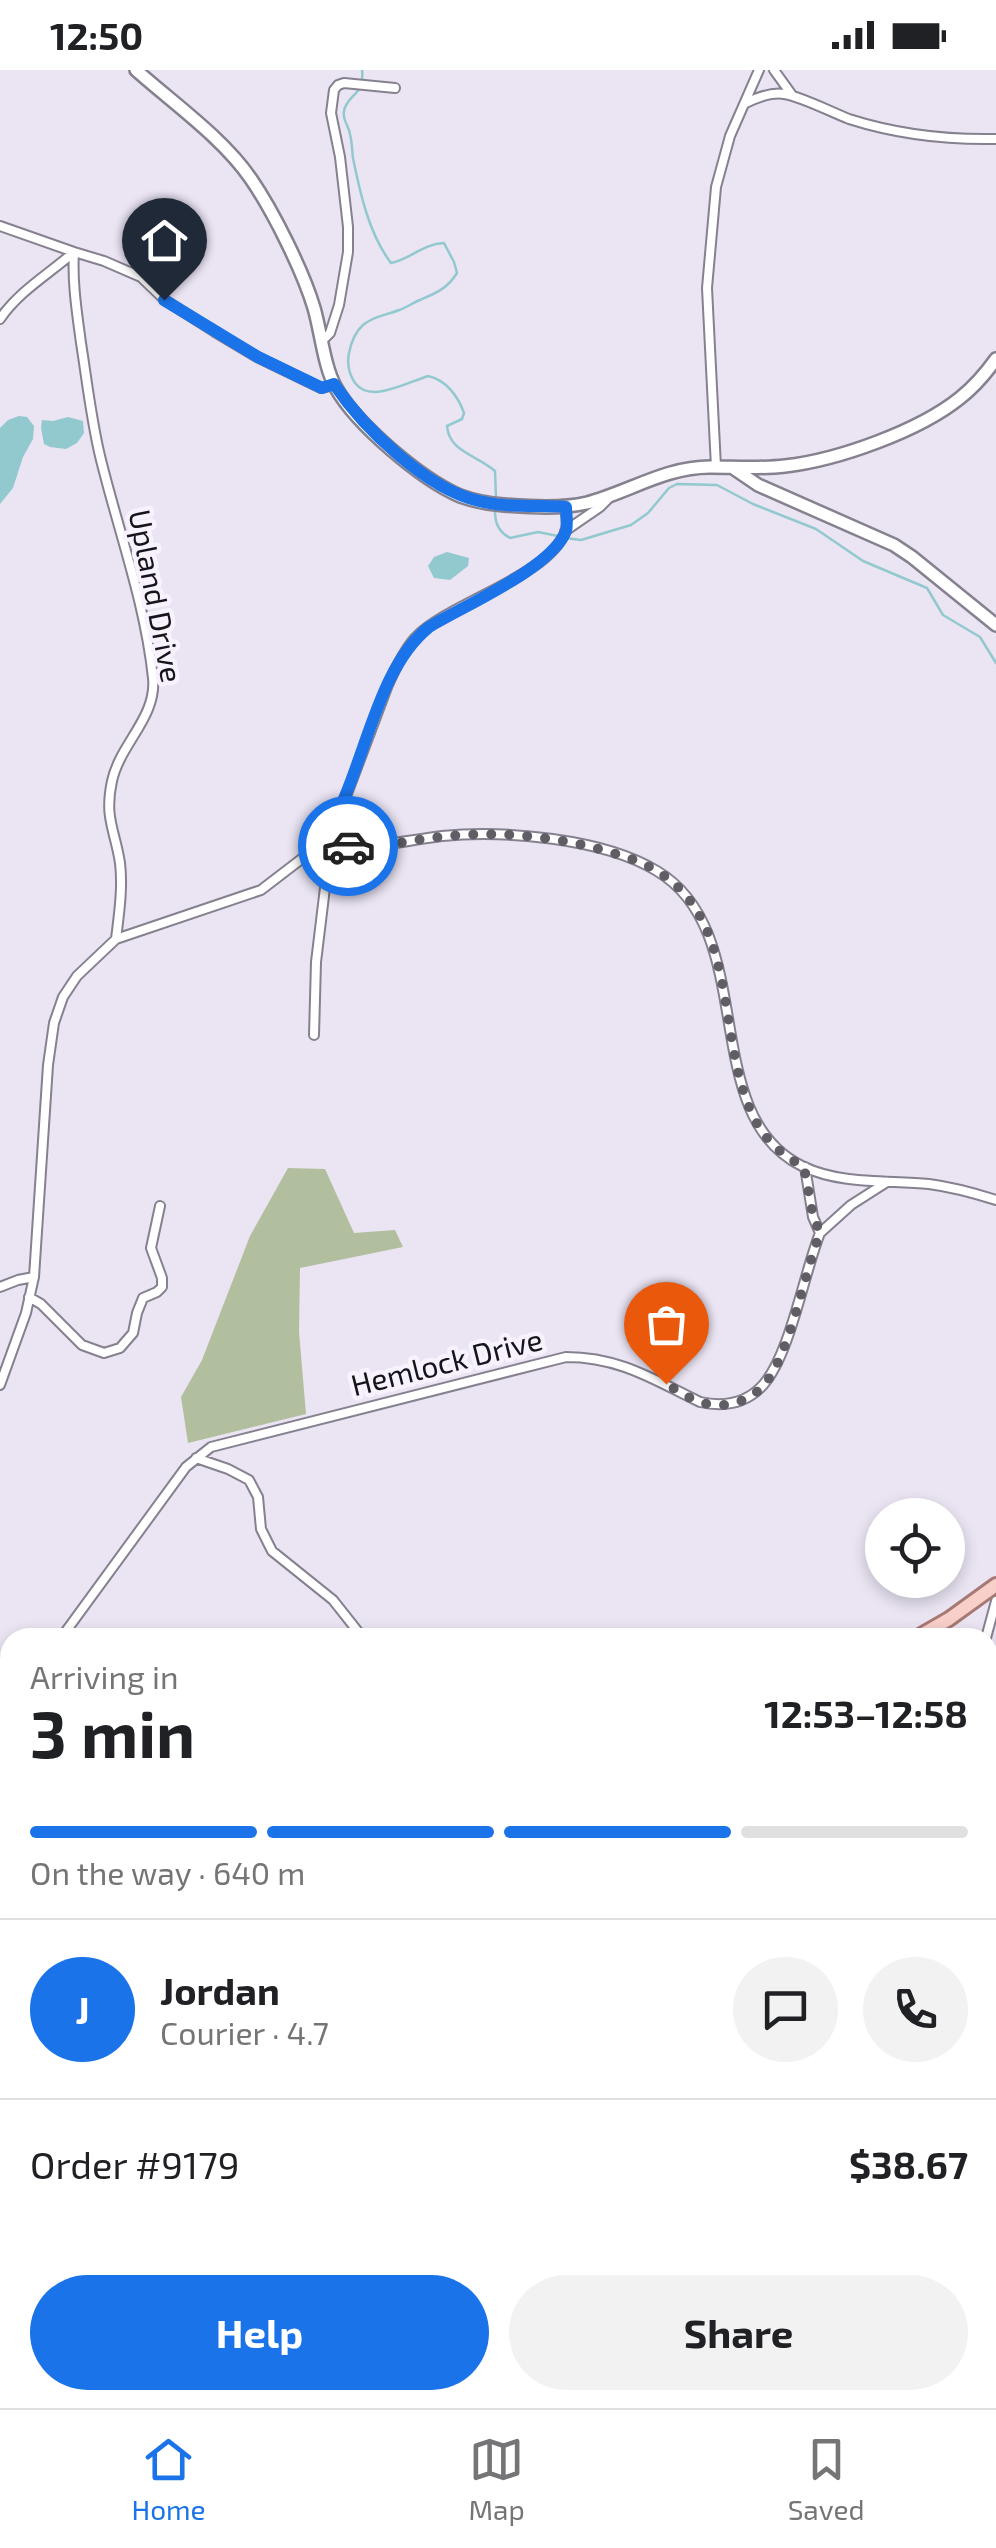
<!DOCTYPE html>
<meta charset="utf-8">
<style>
:root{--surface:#fff;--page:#f2f2f2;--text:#202124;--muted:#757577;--line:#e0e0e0;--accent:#1a73e8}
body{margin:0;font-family:"Exo 2",sans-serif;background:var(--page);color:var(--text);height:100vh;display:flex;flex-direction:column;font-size:38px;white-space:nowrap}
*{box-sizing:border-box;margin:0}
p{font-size:32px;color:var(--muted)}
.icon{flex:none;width:55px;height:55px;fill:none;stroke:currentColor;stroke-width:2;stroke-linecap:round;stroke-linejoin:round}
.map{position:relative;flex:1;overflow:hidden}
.side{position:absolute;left:0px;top:1558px;width:998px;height:782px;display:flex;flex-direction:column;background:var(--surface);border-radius:30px 30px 0 0;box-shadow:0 5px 15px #0003}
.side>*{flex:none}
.controls{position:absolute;left:865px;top:1428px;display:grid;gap:20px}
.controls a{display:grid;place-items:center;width:100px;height:100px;border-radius:50%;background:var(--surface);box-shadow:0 5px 15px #0003;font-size:50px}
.pin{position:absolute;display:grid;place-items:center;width:85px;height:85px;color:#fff;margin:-102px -42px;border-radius:50% 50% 50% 0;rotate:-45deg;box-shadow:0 0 10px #0007}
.pin .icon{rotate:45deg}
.courier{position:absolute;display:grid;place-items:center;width:100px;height:100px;margin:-50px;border:8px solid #1a73e8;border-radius:50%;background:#fff;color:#222;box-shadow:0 2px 12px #0007}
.summary em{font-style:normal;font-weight:700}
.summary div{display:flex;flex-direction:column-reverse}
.summary{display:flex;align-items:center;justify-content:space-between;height:170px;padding:0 30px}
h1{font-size:65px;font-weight:700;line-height:75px}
.bar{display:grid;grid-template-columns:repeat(4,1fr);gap:15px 10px;align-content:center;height:120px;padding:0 30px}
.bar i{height:12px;border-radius:8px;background:var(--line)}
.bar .selected{background:var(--accent)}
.bar p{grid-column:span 4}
.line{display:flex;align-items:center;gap:25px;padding:0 30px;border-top:2px solid var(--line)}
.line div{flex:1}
.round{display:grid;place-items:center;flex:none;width:105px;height:105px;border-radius:52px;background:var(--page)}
.button{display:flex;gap:20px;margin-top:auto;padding:20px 30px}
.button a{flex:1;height:115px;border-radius:60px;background:var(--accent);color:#fff;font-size:40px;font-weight:700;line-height:115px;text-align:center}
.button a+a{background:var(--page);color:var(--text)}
.status{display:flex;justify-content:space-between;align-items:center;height:70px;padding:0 50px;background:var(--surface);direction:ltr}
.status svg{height:28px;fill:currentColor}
.dock{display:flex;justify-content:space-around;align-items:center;height:140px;border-top:2px solid var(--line);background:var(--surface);font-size:28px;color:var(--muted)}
.dock a{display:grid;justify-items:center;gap:5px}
.dock .selected{color:var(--accent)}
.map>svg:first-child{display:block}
.green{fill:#b2bf9e}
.water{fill:#92c9cf}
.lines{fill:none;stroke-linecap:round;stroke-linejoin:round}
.stream{stroke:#92c9cf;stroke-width:2.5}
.street-casing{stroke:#86818f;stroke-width:12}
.secondary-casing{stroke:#86818f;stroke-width:16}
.primary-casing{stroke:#a77975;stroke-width:18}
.street{stroke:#fff;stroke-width:8}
.secondary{stroke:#fff;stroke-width:11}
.primary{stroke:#f9cfca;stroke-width:12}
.done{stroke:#605d65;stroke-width:10;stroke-dasharray:0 18}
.route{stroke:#1a73e8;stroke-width:12}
.labels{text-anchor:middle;stroke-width:9;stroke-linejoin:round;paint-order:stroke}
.street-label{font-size:30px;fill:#161419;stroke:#f7f2fe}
</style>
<div class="status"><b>12:50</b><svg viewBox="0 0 49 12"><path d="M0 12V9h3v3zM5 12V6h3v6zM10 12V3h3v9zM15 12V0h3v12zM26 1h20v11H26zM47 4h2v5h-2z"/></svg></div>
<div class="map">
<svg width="996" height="2338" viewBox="0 0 996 2338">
<rect width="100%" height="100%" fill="#eae4f3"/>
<path class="green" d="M288,1098L325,1099L354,1163L395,1160L403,1177L300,1198L299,1262L306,1344L188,1373L181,1327L202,1290L250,1166Z
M447,2330H498V2338H447Z"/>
<path class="water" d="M19,346L27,347L34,356L33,369L23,387L13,418L0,434V358L8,350Z
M68,347L83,351L84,363L77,373L66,379L50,377L44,374L41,358L42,350L53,351Z
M447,482L469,488L468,496L450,510L434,508L428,496L434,487Z"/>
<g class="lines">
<path class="stream" d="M362,0C365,26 347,24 344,41C342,50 349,56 350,64C352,72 352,80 353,88C360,123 369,164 391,193C411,189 422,174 444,173L454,192L457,203C447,219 436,223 420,230C412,233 406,238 399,240C387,245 373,246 363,255C355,262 351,273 349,283C347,293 349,304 355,313C362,322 373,323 383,321C399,318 413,311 428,306C446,310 458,326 464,343L462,349L447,356C449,382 477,385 495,401L496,428
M495,441C495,454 499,462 510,468L538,462L558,466
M565,468L581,470L631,455L648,443L669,418L677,414L717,415L753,434L816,459L863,491L927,518L943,545L980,567L996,593"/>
<g class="street-casing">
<path id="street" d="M774,0L792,25
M746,33C758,27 771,22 784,24C800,26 831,42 849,49C896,64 947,70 996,69
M0,156L74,182C72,212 77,243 81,273C87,311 91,348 100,386C118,460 145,532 153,608C157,647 120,674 112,711C104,748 115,760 120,793C123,818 119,844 116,869
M0,249C19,221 49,204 74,182L104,191L141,207L165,230L215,262L257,287L321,318L333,315
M322,271L330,263L339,235L348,182V157L340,87L331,43L334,20L338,15L344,13L395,18
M716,397L707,218L716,117L730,66L759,0
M565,461L600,437L609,428
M323,769C365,783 399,771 442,766C504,760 603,768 657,801C761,863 696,1044 802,1096C841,1115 888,1110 929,1114C952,1117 974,1123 996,1130
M314,965L316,892L328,793L323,769
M820,1163L851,1135L887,1112
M0,1217L18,1210L34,1207
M29,1227L41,1234L82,1275L104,1283L120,1278L133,1263L137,1243L143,1228L157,1222L162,1217V1208L151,1178L160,1136
M0,1315L26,1243L34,1207L48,995L54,953L63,927L77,906L116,869L261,820L308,784L323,769L341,740L388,615C395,599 403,582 415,568C449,532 550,507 566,460C568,453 566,444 565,437
M196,1388L228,1399L249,1410L258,1427L261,1459L272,1481L333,1530L363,1568
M61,1568L186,1397L211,1377L566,1287C620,1287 654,1310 700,1332C723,1337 746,1334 763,1315C790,1285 804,1203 820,1163L813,1147L805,1097
M986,1568L996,1531
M0,1592L10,1590
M0,1632L10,1605
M0,1666L10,1681
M0,1738L10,1699
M0,1744L10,1748
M988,1968L996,1956
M988,2226L996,2200
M0,2232L10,2219
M988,2295L996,2281
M330,2330L331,2338
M94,2338L96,2330
M249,2338L251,2330
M938,2338L942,2330
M962,2338L966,2330"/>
</g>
<g class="secondary-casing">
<path id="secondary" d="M136,0C173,33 223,68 251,109C273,141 303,201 314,238C321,262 324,297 336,318C357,355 421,409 460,426C474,431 489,434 504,435C531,437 561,439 587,433C629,422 665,397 710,397C735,397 760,399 785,396C838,390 919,361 960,328C974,317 986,303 996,289
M733,398L758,415L894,475L912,487L996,555
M988,1912L996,1918
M701,2338L705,2330"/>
</g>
<g class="primary-casing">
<path id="primary" d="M916,1568L949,1549L996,1515
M0,2284L10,2277"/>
</g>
<use href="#street" class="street"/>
<use href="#secondary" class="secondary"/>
<use href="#primary" class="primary"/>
</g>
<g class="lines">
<path class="done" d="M348,776C379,779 410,770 440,767C491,761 542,765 592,777C616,784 642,790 663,805C743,860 714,982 759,1057C770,1075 786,1087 804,1097L813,1146L820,1163C804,1204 790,1284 764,1315C748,1333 722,1340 700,1332C688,1328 677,1320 666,1314"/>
<path class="route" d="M164,230L258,287L322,318L334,314C364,358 426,419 479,431C507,438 537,435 566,437C566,445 568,453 566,461C552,498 463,536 429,557C372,603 365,706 323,769L348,776"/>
</g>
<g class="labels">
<g class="street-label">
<text transform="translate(155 526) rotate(79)" y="10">Upland Drive</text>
<text transform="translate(447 1293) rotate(-14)" y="10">Hemlock Drive</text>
</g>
</g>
</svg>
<div class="controls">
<a><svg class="icon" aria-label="locate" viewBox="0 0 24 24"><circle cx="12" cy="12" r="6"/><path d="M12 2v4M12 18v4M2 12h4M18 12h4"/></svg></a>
</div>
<div class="pin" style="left:666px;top:1314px;background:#ea580c"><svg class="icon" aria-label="bag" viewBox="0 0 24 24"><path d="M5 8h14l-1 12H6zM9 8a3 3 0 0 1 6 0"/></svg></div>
<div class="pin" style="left:164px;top:230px;background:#1f2937"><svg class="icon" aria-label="home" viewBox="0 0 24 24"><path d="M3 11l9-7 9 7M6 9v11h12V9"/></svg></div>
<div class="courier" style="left:348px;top:776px"><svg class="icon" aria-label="car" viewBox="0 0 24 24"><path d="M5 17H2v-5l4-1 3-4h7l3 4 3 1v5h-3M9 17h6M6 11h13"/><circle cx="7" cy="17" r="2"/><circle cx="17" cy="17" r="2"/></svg></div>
<section class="side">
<div class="summary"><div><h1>3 min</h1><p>Arriving in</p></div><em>12:53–12:58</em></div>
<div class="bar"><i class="selected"></i><i class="selected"></i><i class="selected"></i><i></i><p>On the way · 640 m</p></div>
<div class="line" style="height:180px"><b class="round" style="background:var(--accent);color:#fff">J</b><div><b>Jordan</b><p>Courier · 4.7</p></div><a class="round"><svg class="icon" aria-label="chat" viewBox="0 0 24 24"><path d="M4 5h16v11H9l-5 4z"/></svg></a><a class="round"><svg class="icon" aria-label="phone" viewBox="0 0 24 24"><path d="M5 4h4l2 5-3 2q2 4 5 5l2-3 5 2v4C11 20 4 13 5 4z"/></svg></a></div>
<div class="line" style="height:130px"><div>Order #9179</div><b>$38.67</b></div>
<div class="button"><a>Help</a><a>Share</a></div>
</section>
</div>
<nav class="dock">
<a class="selected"><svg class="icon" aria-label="home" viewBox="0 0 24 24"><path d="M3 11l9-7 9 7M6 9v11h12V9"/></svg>Home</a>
<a><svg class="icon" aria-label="map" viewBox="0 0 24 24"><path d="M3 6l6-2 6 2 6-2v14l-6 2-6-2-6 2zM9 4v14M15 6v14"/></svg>Map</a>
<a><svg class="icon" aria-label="saved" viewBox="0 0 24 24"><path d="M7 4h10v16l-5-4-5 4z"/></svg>Saved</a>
</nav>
